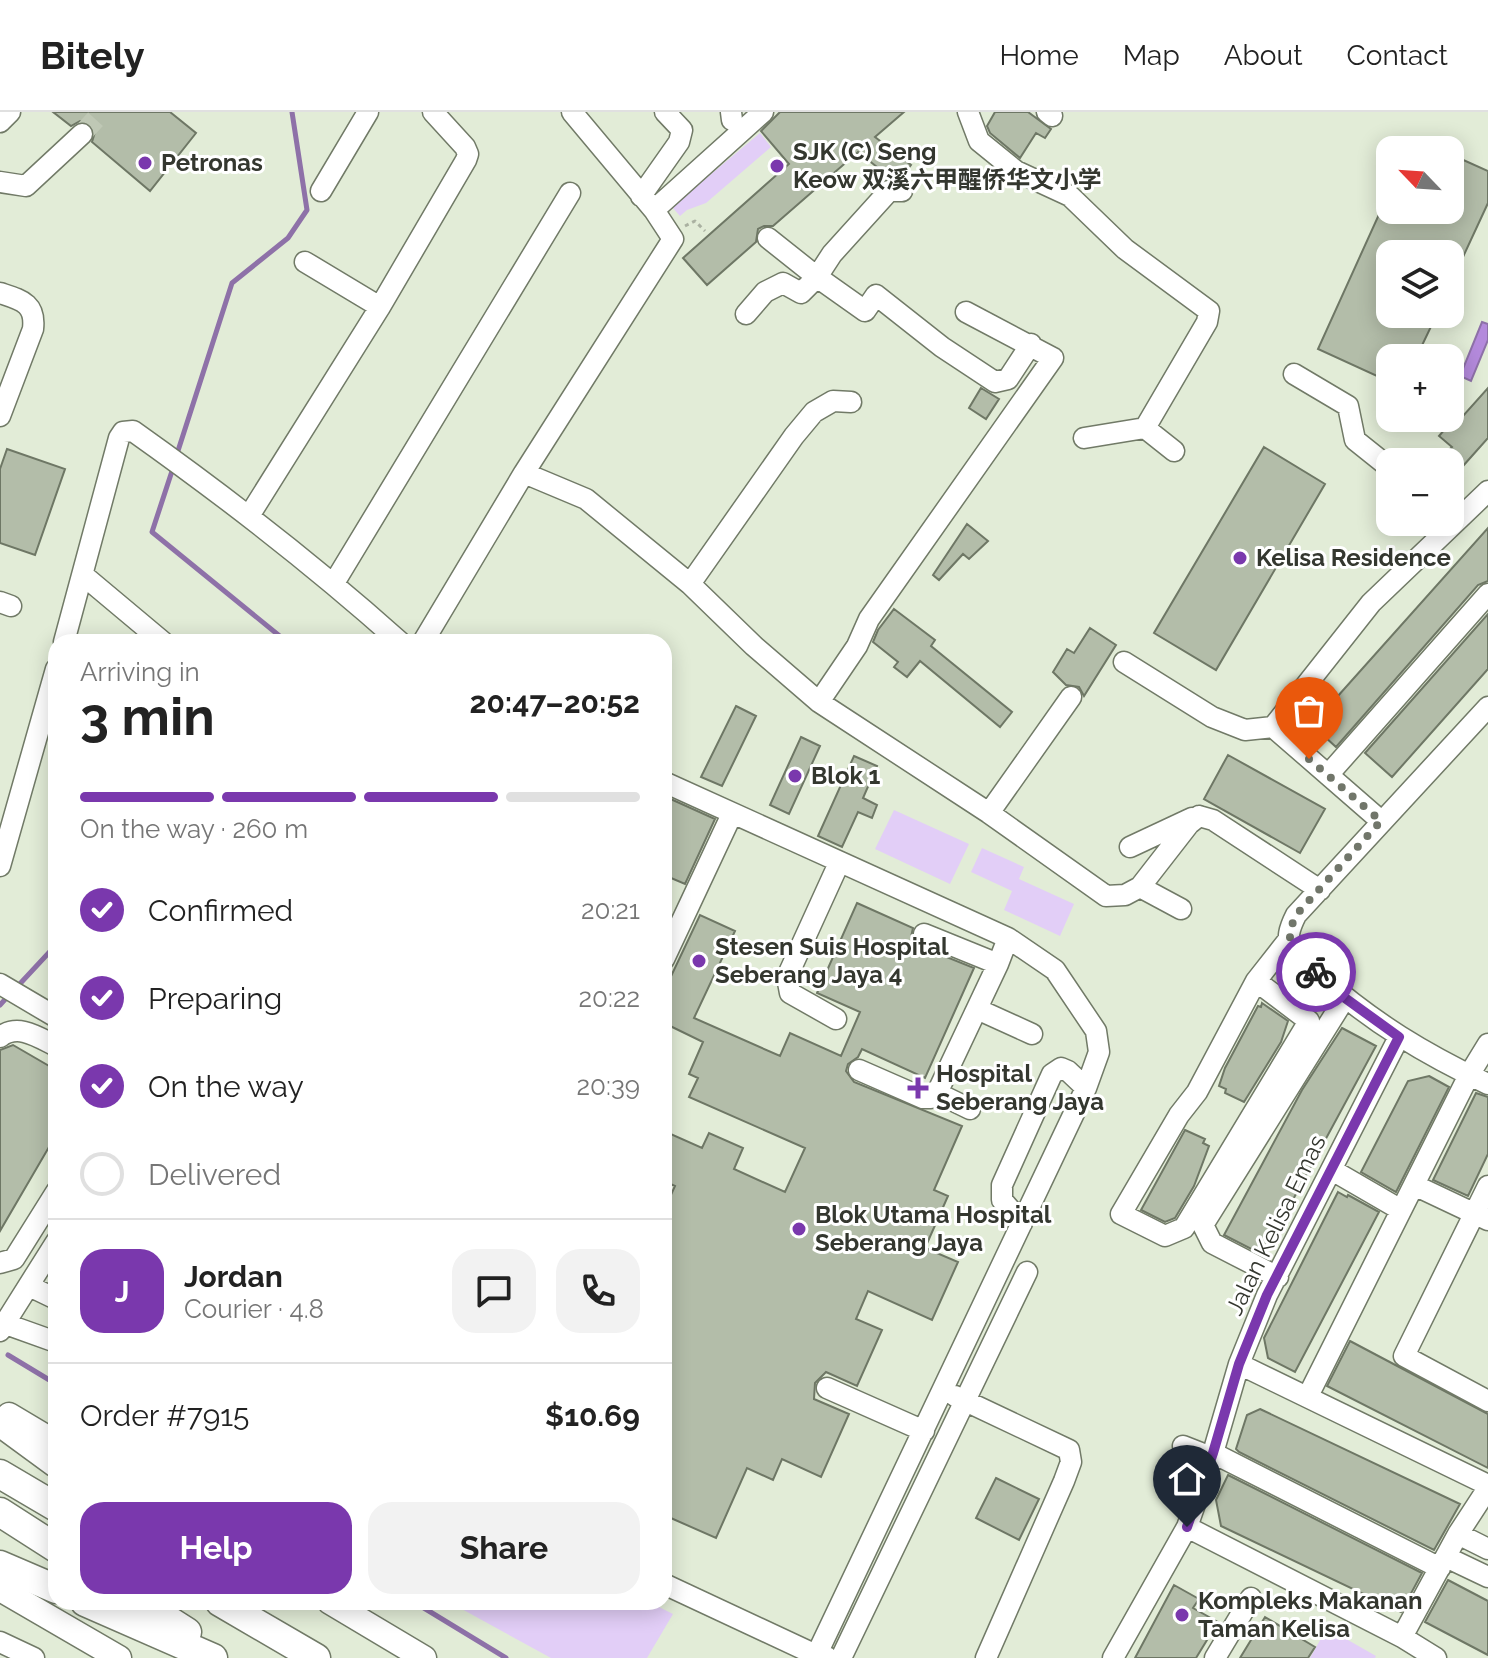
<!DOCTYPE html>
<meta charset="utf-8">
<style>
:root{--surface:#fff;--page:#f2f2f2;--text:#222;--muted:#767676;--line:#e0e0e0;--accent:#7a38ad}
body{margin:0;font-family:Raleway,"Noto Sans SC",sans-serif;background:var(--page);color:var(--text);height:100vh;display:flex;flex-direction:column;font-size:30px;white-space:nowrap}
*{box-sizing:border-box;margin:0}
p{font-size:26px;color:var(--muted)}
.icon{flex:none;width:44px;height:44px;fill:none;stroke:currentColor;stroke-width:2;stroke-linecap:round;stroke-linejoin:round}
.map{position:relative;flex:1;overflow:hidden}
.sheet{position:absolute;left:48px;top:522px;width:624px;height:976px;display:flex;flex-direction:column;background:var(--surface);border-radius:24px;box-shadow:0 4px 20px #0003}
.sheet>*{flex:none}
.needle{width:52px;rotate:295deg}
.fabs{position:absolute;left:1376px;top:24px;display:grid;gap:16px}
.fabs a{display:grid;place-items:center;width:88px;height:88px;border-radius:16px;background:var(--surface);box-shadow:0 4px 20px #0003;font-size:40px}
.pin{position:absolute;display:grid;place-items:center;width:68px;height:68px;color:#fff;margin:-82px -34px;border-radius:50% 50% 50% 0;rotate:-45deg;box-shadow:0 0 8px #0007}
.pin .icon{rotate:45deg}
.courier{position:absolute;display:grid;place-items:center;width:80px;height:80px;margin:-40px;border:6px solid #7a38ad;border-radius:50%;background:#fff;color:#222;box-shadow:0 2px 10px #0007}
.summary em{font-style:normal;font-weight:700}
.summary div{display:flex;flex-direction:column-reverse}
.summary{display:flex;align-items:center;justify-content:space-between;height:136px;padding:0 32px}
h1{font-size:52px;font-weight:700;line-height:60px}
.bar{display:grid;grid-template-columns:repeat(4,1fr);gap:12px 8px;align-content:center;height:96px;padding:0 32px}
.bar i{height:10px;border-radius:6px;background:var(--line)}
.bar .current{background:var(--accent)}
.bar p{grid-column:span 4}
.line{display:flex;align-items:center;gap:20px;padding:0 32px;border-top:2px solid var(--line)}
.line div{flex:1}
.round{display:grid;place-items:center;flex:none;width:84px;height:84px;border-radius:24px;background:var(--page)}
ol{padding:0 32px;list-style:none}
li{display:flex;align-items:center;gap:24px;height:88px}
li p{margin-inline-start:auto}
li .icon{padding:8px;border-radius:50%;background:var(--accent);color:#fff;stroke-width:4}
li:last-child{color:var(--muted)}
li i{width:44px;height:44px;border:4px solid var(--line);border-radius:50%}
.action{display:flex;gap:16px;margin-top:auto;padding:16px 32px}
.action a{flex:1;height:92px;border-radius:24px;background:var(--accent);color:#fff;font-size:32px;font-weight:700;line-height:92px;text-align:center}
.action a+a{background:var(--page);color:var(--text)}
header{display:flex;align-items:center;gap:48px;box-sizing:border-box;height:112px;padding:0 40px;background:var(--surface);border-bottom:2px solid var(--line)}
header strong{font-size:38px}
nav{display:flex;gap:44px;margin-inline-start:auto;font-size:28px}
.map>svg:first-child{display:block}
.green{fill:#e2cef7}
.water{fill:#b48adc;stroke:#8e71a8;stroke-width:2}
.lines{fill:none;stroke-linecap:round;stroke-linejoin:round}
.stream{stroke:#8e71a8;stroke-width:5}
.building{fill:#b3bda9;stroke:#6e7765;stroke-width:2}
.minor-tunnel{stroke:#bfc8b5;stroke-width:20;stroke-dasharray:20 10;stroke-linecap:butt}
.minor-casing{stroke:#717a67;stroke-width:23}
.major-casing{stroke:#717a67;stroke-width:27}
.highway-casing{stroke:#717a67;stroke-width:31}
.path{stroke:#aab1a1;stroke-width:3;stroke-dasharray:4 4;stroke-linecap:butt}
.minor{stroke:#fff;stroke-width:20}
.major{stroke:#fff;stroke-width:24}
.highway{stroke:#fff;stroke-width:28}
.done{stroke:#71766a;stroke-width:8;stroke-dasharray:0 14.4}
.route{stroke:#7a38ad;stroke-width:10}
.poi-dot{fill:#7a38ad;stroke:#fff;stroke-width:3}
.labels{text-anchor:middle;stroke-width:6;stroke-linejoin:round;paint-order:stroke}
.poi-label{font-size:24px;font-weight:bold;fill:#34372f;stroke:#fff;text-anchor:start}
.street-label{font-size:24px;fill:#34372f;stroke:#fff}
</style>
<header>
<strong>Bitely</strong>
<nav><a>Home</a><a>Map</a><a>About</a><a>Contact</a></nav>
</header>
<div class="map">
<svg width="1488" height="1546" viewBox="0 0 1488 1546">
<rect width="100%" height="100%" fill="#e2ecd7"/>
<path class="green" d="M760,21L771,35L706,91L687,98L680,104L672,95Z
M894,698L969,732L950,772L875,737Z
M982,736L1024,755L1019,767L1074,792L1060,824L1004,798L1012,779L971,760Z
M449,1490H649L673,1502L647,1546H551Z
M1327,1516L1376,1544L1375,1546H1310Z"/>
<path class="water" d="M1482,210L1488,212V228L1471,269L1460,264Z"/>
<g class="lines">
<path class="stream" d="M176,345L232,171L288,126L307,98L292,0
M173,356L152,420L287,530
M16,876L56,833
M0,893L9,883
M8,1243L56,1272
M414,1490L506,1546"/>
</g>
<path class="building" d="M53,0H170L196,21L150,79L92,30L95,20L91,13L80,9L71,14Z
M780,0H904L875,25L911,53L901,66H891L858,40L773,114H764L758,117L756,130L707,173L683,146L789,52L761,19Z
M995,0H1028L1051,17L1045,26L1036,21L1020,46L990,21L987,14Z
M1450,42L1488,59V91L1450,173V142H1390V202H1437L1416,246H1390V270L1318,237L1381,98H1450Z
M981,276L999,287L986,307L969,296Z
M1488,276V326L1463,354L1447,340L1452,335L1439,324L1451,310L1455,313Z
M1264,335L1325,372L1216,558L1154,521Z
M7,337L65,357L35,443L0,431V357Z
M967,412L988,429L969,447L963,442L939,468L933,463Z
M1488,416V469L1478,473L1336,635L1312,613Z
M894,497L935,528L931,534L1012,600L1000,615L920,549L907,565L894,555L898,550L873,530L878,518Z
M1488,502V557L1392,665L1365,641Z
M1090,516L1116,533L1084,584L1079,575L1066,573L1053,560L1067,537L1074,541Z
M736,594L756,604L722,674L701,665Z
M801,625L820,634L789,702L770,693Z
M1228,643L1325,697L1300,741L1204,687Z
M854,644L877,654L863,686L877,693L872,706L858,700L842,735L818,724Z
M664,684L715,707L685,772L664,763Z
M857,791L913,816L911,825L919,834L974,856L925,966L862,937L858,945L848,952L846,959L854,970L962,1014L934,1078L948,1084L925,1136L958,1150L932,1208L868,1179L856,1207L882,1218L857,1274L826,1260L815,1271L814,1287L849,1302L821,1365L782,1347L773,1368L747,1356L716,1426L664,1403V1098L675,1074L664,1069V1019L702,1036L709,1021L743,1036L734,1057L785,1080L805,1036L689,985L698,966L689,962L703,930L664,911V879L700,803L735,819L694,906L780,944L790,921L841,944L860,900L817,881Z
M1262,891L1288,909L1281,930L1244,990L1225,981L1226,977L1219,974L1225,956L1258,894L1261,895Z
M1342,916L1376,934L1263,1143L1224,1123L1302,978Z
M13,933L56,958V1023L0,1119V938Z
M1429,964L1449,975L1396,1080L1361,1060L1408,969Z
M1476,981L1488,985V1042L1468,1084L1433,1068Z
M1185,1018L1205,1027L1203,1031L1209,1034L1194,1074L1175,1106L1165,1110L1141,1098Z
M1338,1080L1347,1085L1348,1083L1379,1100L1295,1260L1268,1246L1264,1226Z
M1350,1229L1488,1302V1356L1327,1274Z
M1260,1297L1460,1392L1434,1438L1239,1340L1236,1337L1247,1303Z
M1228,1363L1422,1461L1401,1500L1221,1414L1216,1388Z
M996,1366L1039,1387L1019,1428L976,1406Z
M1448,1468L1488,1489V1543L1425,1510Z
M1174,1473L1199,1487L1193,1496L1218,1510L1196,1546H1135Z
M1265,1505L1315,1535L1308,1546H1240Z"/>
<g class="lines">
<path class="minor-tunnel" d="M82,22L102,0"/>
<g class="minor-casing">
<path id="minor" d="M731,0L732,8
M968,0L979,29L1016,59L1070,84L1125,137L1209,199L1207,210L1145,316L1084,326
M1047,0L1052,4
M0,10L10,0
M0,70L26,74L82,22
M321,79L368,0
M641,84L679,30L682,18L665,0
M654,98L763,0
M768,126L817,165L865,199L876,183L942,235L995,270L1008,267L1031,232
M305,150L380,195
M0,181C21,188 36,191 33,217L0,304
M746,202L765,180L783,171L801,181L817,165L832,142L889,79H902
M1294,262L1348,294L1355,328L1390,356
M1145,316L1174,339
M524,361L586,387L690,472L754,534L819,590L989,701L1106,784L1125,783L1140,775L1189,712L1199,704
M249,404L380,195L466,48L468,42L465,35L433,0
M83,463L163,530
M334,471L570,81
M690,472L794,324L814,300L833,289L851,290
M0,490L11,494
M64,530L119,326L123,320L133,319C226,385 315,454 400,530
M423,530L524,361L673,127L654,98L572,0
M1124,550L1212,605L1245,618L1273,615
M819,590L857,534L869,507L1053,246L966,200
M1488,595L1296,803C1290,815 1285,827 1293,839C1299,849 1312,857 1320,864C1373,911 1425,942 1488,972
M1273,615L1371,491L1488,379
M1273,615L1381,709
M1328,663L1488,482
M664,670L1008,826L1055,858L1096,919L1099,940L1086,976L815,1546
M989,701L1071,585
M1199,704L1213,708L1320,778
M1130,735L1192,706
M0,754L56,557
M1140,775L1181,797
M924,822L998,852
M664,847L732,702
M1256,869L1309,909L1184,1116L1165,1124L1121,1102L1179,1003L1197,980L1256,869L1289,827
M0,872L56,905
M977,897L1032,922
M836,907L790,881L787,865L839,751
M0,925C18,911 38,925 56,934
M859,958L923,986H931L937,981L998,852L1008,826
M937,981L970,997
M1332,1058L1401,1098
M1414,1073L1488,1108
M1488,1074L1404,1244L1488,1289
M1022,1111L1002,1088V1073L1052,962L1061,956L1068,959L1086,976
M0,1151L14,1147L56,1080
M1278,1165L1212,1131L1203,1113L1345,886
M29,1174L56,1187
M0,1210L56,1230
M0,1219L56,1130
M1239,1252L1488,1373
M827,1276L924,1319
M955,1284L1069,1338L1071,1350L1064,1369L986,1546
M1308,1284L1469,963L1488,932
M1183,1334L1211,1345
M1213,1341L1440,1456
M1187,1415L1402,1525L1436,1546
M1458,1422L1488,1437
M1446,1445L1488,1465
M664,1472L816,1543L827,1545
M1402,1525L1458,1422L1488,1376
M0,1530L34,1546
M841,1546L1027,1160
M1113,1546L1187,1415L1213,1341L1239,1252L1267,1183L1399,925
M1215,1546L1251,1486"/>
</g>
<g class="major-casing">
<path id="major" d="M9,1303L56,1331
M0,1477L119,1546
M330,1490L424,1546"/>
</g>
<g class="highway-casing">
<path id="highway" d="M0,1310L56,1351
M0,1362L56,1395
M0,1400L56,1436
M0,1453L56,1477
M85,1490L213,1546
M140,1490L187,1520
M220,1490L316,1546"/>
</g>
<path class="path" d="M685,114L695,109L705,119"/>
<use href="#minor" class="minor"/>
<use href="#major" class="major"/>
<use href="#highway" class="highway"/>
</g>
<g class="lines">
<path class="done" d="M1309,647L1381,709L1296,803C1282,833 1294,842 1316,860"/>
<path class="route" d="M1187,1415L1213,1341L1239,1252L1267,1183L1399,925L1345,886L1316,860"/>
</g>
<g class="poi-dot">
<circle cx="145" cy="51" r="8"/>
<circle cx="777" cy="54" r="8"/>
<circle cx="1240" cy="446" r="8"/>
<circle cx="795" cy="664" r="8"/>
<circle cx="699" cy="849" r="8"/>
<path d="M914 964h8v8h8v8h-8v8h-8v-8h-8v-8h8z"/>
<circle cx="799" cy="1117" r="8"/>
<circle cx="1182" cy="1503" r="8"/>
</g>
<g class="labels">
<g class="poi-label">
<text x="793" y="48">SJK (C) Seng<tspan x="793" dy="28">Keow 双溪六甲醒侨华文小学</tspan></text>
<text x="161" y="59">Petronas</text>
<text x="1256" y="454">Kelisa Residence</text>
<text x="811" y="672">Blok 1</text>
<text x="715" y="843">Stesen Suis Hospital<tspan x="715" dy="28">Seberang Jaya 4</tspan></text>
<text x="936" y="970">Hospital<tspan x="936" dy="28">Seberang Jaya</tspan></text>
<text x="815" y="1111">Blok Utama Hospital<tspan x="815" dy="28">Seberang Jaya</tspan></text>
<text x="1198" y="1497">Kompleks Makanan<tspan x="1198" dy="28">Taman Kelisa</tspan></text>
</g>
<g class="street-label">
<text transform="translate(1276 1113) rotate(-64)" y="8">Jalan Kelisa Emas</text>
</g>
</g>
</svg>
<div class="fabs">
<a><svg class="needle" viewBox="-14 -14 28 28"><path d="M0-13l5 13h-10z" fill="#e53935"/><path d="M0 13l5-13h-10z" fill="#767676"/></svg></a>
<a><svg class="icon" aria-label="layers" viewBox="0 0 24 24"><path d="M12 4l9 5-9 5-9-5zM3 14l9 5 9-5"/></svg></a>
<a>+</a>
<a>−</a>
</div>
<div class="pin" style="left:1309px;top:647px;background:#ea580c"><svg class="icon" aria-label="bag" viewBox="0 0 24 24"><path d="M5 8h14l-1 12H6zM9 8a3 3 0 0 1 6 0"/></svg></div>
<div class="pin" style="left:1187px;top:1415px;background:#1f2937"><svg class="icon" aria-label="home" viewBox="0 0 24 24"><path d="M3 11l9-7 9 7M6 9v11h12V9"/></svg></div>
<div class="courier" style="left:1316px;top:860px"><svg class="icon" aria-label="bike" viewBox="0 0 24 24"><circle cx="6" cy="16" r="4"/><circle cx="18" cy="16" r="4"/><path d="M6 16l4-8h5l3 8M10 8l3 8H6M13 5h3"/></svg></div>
<section class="sheet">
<div class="summary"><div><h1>3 min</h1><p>Arriving in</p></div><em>20:47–20:52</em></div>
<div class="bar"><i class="current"></i><i class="current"></i><i class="current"></i><i></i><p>On the way · 260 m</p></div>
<ol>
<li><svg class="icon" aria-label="check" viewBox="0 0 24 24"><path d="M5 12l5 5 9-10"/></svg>Confirmed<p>20:21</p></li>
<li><svg class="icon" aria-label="check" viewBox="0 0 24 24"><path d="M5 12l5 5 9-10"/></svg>Preparing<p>20:22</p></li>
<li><svg class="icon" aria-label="check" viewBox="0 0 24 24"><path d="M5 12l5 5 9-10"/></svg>On the way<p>20:39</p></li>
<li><i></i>Delivered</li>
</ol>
<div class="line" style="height:144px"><b class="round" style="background:var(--accent);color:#fff">J</b><div><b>Jordan</b><p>Courier · 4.8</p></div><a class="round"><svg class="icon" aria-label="chat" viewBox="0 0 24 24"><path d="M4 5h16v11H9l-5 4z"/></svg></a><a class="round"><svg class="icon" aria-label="phone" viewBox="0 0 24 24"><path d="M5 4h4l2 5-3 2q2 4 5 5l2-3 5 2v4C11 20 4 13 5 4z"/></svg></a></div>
<div class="line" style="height:104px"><div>Order #7915</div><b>$10.69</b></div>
<div class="action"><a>Help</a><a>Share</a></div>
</section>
</div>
